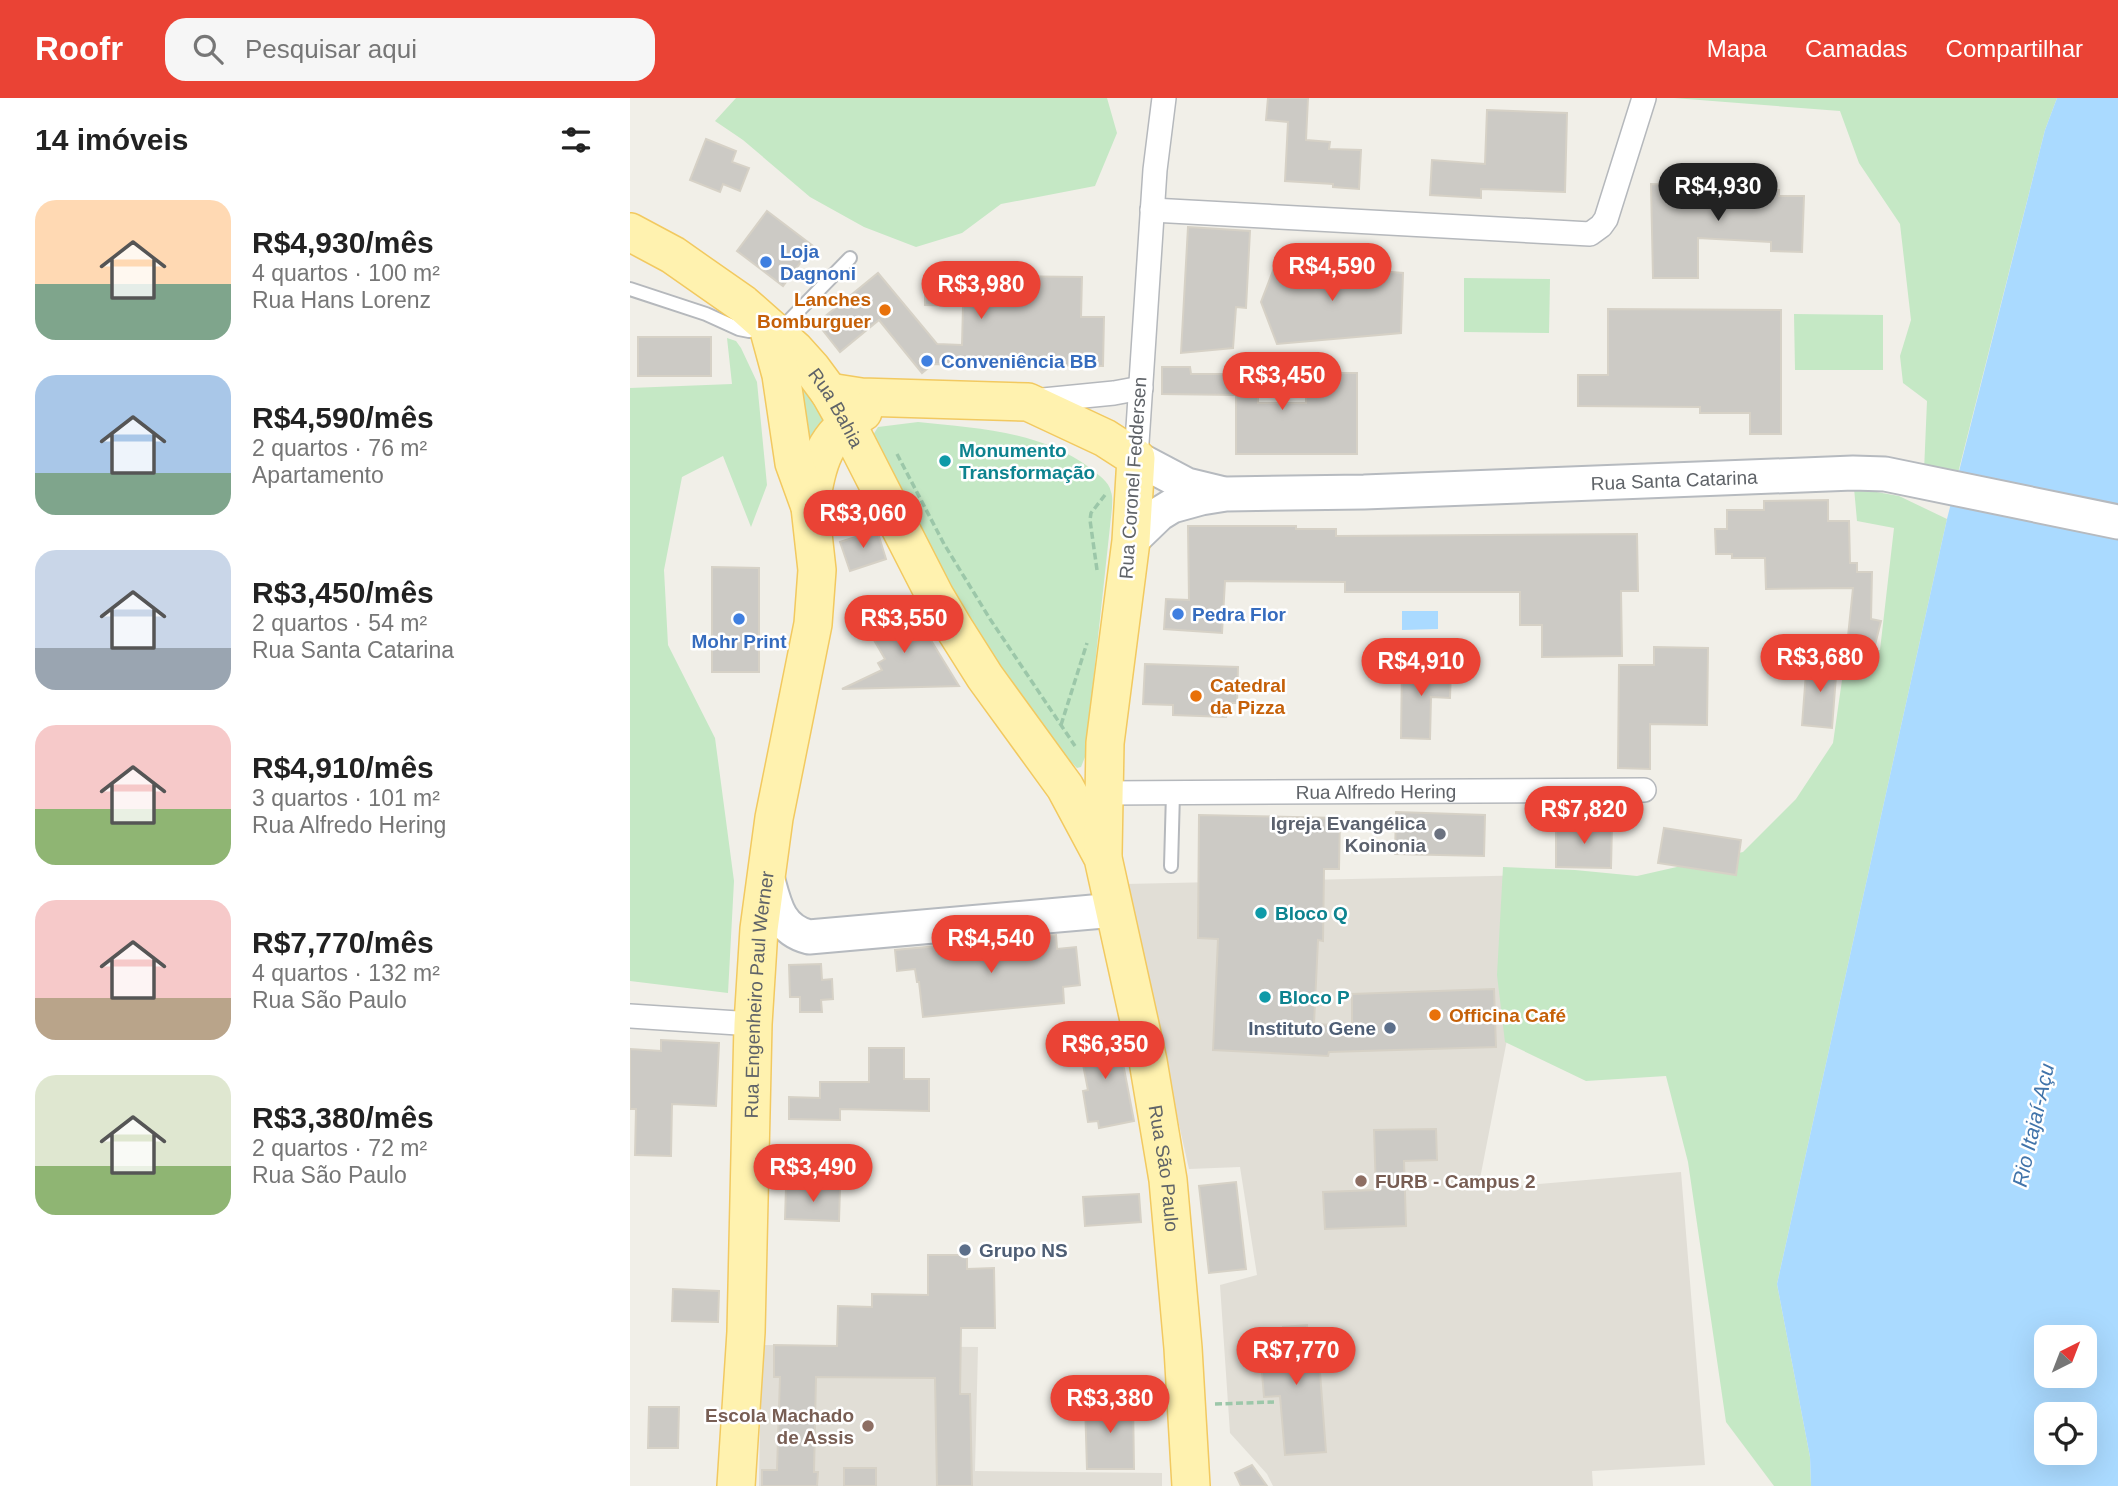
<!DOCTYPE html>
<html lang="pt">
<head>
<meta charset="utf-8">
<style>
	:root { --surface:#fff; --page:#f6f6f6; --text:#222; --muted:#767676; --accent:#ea4335 }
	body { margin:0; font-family:Arial,sans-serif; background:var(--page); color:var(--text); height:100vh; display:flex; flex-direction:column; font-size:26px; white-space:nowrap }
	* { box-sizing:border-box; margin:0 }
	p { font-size:23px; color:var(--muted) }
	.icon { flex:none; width:38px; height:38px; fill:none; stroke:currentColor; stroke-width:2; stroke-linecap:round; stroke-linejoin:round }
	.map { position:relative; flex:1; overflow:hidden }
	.drawer { display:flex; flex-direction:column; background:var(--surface); width:630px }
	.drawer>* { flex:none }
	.needle { width:46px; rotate:42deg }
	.fabs { position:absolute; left:1404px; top:1227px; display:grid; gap:14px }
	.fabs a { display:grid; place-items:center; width:63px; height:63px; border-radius:14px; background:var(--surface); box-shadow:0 7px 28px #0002; font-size:35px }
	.price { position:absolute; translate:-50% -60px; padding:0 16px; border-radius:24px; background:var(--accent); color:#fff; font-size:23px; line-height:46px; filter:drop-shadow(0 2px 4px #0008) }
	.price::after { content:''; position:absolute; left:50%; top:42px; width:21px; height:16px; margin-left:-10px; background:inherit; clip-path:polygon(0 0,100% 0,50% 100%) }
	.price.current { background:#222; color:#fff }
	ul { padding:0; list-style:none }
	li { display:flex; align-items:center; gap:21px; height:175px; padding:0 35px }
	li span { display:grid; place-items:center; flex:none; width:196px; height:140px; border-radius:21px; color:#555 }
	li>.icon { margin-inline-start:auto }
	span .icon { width:84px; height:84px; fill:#fffc; stroke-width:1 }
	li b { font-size:30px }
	h2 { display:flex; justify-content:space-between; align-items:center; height:84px; padding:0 35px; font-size:30px }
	header { display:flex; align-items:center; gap:42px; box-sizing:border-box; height:98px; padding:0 35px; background:var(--accent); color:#fff }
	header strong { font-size:33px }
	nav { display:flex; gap:38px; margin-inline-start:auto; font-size:24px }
	.search { width:490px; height:63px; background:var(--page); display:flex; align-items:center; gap:18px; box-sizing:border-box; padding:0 24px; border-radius:21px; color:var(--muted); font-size:26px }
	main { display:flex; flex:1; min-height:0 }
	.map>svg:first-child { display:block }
	.education { fill:#e1ded6 }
	.green { fill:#c5e8c5 }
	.water { fill:#aadaff; fill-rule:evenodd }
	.building { fill:#cccac5; stroke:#d6d1c6; stroke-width:2 }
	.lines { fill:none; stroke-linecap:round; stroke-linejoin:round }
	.lane-casing { stroke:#b5b8bc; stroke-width:16 }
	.street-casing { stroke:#b5b8bc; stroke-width:26 }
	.secondary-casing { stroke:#b6babf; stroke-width:37 }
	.primary-casing { stroke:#f2c960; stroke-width:40 }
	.path { stroke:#9cc7a9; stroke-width:3.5; stroke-dasharray:7 3.5; stroke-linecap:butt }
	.lane { stroke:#fff; stroke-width:12 }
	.street { stroke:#fff; stroke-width:23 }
	.secondary { stroke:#fff; stroke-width:33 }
	.primary { stroke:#fff2af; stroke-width:37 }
	.shop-dot { fill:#3f7fe0; stroke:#fff; stroke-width:2.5 }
	.food-dot { fill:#e8710a; stroke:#fff; stroke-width:2.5 }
	.culture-dot { fill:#0f9aa8; stroke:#fff; stroke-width:2.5 }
	.worship-dot { fill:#6b7280; stroke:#fff; stroke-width:2.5 }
	.service-dot { fill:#5c6f8a; stroke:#fff; stroke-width:2.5 }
	.education-dot { fill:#8d6e63; stroke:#fff; stroke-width:2.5 }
	.labels { text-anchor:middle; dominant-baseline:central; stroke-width:5; stroke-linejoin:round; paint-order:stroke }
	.shop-label { font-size:19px; font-weight:bold; fill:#366cbe; stroke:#fff; text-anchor:start }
	.food-label { font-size:19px; font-weight:bold; fill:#c56008; stroke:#fff; text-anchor:start }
	.street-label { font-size:19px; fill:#5f6368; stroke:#fff }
	.culture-label { font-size:19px; font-weight:bold; fill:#0d838f; stroke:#fff; text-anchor:start }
	.worship-label { font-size:19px; font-weight:bold; fill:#5b616d; stroke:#fff; text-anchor:end }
	.service-label { font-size:19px; font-weight:bold; fill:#4e5e75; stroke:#fff; text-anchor:end }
	.education-label { font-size:19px; font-weight:bold; fill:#785e54; stroke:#fff; text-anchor:start }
	.water-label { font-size:21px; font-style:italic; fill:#4174aa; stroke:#fff }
</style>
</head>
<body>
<header>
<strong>Roofr</strong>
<div class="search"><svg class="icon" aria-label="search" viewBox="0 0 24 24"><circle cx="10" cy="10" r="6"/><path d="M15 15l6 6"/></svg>Pesquisar aqui</div>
<nav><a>Mapa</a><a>Camadas</a><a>Compartilhar</a></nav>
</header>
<main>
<section class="drawer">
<h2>14 imóveis<svg class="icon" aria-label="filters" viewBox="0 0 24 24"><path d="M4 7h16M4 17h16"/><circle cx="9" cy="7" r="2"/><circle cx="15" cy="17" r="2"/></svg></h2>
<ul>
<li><span style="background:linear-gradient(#ffd9b3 60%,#7fa58c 0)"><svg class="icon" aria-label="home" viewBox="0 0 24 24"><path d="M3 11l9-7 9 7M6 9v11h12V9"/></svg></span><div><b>R$4,930/mês</b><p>4 quartos · 100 m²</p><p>Rua Hans Lorenz</p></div></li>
<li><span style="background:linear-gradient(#a9c7e8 70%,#7fa58c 0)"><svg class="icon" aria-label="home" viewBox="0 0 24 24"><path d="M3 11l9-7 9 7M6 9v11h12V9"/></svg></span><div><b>R$4,590/mês</b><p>2 quartos · 76 m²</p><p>Apartamento</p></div></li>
<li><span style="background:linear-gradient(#c9d6e8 70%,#9aa5b1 0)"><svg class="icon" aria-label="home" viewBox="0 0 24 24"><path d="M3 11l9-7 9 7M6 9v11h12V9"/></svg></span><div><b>R$3,450/mês</b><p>2 quartos · 54 m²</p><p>Rua Santa Catarina</p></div></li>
<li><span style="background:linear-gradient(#f6c9c9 60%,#8fb573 0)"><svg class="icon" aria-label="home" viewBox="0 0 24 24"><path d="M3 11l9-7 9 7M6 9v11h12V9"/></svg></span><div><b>R$4,910/mês</b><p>3 quartos · 101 m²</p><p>Rua Alfredo Hering</p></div></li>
<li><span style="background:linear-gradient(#f6c9c9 70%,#b9a48a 0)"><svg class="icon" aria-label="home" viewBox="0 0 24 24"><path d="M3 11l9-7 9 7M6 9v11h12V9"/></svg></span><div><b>R$7,770/mês</b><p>4 quartos · 132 m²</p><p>Rua São Paulo</p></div></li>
<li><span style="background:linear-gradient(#dfe7d0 65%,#8fb573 0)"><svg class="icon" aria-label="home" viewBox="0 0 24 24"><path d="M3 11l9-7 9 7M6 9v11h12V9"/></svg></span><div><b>R$3,380/mês</b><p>2 quartos · 72 m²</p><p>Rua São Paulo</p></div></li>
</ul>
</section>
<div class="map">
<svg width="1488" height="1388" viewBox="0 0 1488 1388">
	<rect width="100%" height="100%" fill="#f1efe8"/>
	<!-- education -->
	<g class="education">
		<polygon points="909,777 848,1091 1051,1074 1075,1367 962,1373 963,1388 643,1388 637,1376 600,1335 590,1187 627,1177 610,1069 559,1071 495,786"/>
		<polygon points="131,1247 348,1249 345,1373 532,1375 532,1388 129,1388"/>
	</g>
	<!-- green -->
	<g class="green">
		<polygon points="106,0 477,0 487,35 465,88 371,106 332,135 286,149 234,129 180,99 113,42 85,23"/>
		<polygon points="1044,0 1427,0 1415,32 1327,379 1294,373 1297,303 1273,285 1270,258 1281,222 1270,126 1229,65 1210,13"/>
		<polygon points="834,180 920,181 919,235 834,234"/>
		<polygon points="1164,216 1253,217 1253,272 1165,272"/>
		<polygon points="97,240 106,243 111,250 127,284 137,387 121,429 93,358 52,379 34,472 38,547 85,640 104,783 98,895 0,883 0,290 102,286"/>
		<polygon points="162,261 198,321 181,352 169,347"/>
		<path d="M288 324C346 330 411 333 460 370 468 377 479 383 481 394 483 399 482 405 482 410L455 659 451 669 447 670 436 659 341 530 243 337 248 329Z"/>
		<polygon points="1224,390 1269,398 1317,421 1147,1186 1180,1359 1181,1388 1144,1388 1096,1324 1058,1064 1036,978 956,983 875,944 867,877 873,769 945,772 1007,778 1113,754 1166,701 1203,645 1216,554 1250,552 1264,430 1227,423"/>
	</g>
	<!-- water -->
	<g class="water">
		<path d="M1427 0H1488V1388H1181L1180 1359 1147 1186 1317 421 1415 32ZM1416 1239H1454V1278H1416ZM1416 1316H1454V1354H1416Z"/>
		<polygon points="772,513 808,513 808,531 772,532"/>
	</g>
	<!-- building -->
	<g class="building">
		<polygon points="638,0 678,0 676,42 700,44 699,51 731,52 729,91 703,89 703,86 655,83 658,24 636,22"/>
		<polygon points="857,12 937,15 935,94 851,91 851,100 800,97 802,62 855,66"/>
		<polygon points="76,41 106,53 102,64 119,70 110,93 93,86 90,94 60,82"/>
		<polygon points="1021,86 1149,92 1149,98 1174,98 1172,154 1141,153 1141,144 1068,140 1068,180 1023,180"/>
		<polygon points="137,113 183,148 153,188 107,153"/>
		<polygon points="558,129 620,133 616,210 606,209 603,250 551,255"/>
		<polygon points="646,165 773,175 771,235 647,246 631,204"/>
		<polygon points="248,175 307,246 332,247 333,208 295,207 295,177 452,179 451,219 474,219 473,268 303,266 292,275 249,222 210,254 187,225"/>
		<polygon points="978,211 1151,212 1151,336 1120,336 1120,315 1070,315 1070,309 948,308 948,277 978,277"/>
		<rect x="8" y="239" width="73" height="39"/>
		<polygon points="532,269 560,269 561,276 628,276 628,305 676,305 676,275 727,275 727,356 606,356 606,297 532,296"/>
		<polygon points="1198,402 1198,423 1219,423 1220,465 1227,465 1227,474 1242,474 1241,521 1251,523 1244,551 1217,548 1223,490 1136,491 1135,460 1102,460 1102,456 1086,456 1085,431 1097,431 1097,412 1134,412 1134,403"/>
		<polygon points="558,428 666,428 666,431 706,431 706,438 1007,436 1008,493 991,493 992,558 912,559 912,527 890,527 890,494 715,494 715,484 595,483 592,535 534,531 536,501 559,502"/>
		<polygon points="247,432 256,461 220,473 210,444"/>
		<polygon points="82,469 129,470 129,574 82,574"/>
		<polygon points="268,503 290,541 297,536 329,588 212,591 252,572 248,565 255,561 233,523"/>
		<polygon points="1024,549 1078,550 1077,627 1020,626 1020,671 988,670 989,567 1024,567"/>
		<polygon points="1177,562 1207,565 1202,630 1172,627"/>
		<polygon points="515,566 608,569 607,605 597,605 596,619 543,617 543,607 513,606"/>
		<polygon points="772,568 821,570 820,600 801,599 800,641 771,640"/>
		<polygon points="766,714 855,717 854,758 765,756"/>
		<polygon points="569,717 710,720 709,771 694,771 693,843 688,842 684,926 722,928 722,896 864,891 866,949 699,954 698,958 583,952 588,841 568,840"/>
		<polygon points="926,726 982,727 981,770 926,769"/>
		<polygon points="1034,730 1111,742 1106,777 1028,765"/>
		<polygon points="426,837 427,851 446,849 450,887 433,889 434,905 293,919 289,884 287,884 285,871 267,873 265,852"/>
		<polygon points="191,866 192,882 202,881 203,901 191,902 192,914 170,914 170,899 160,899 159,867"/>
		<polygon points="487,934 504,1023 469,1030 468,1023 458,1024 453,993 458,992 448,941"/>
		<polygon points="31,942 89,945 86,1008 42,1006 41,1058 5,1057 6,1011 0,1011 0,951 31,953"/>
		<polygon points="239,950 274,950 274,981 299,981 299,1013 210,1011 210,1022 159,1021 159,999 190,1000 190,984 239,984"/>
		<polygon points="806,1031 807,1062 774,1063 776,1128 695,1131 693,1094 746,1092 744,1032"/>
		<polygon points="606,1084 616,1171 579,1175 569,1088"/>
		<polygon points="156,1089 210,1090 209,1123 155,1121"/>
		<polygon points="509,1096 511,1124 455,1128 453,1099"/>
		<polygon points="298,1157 337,1157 337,1171 364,1170 365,1230 331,1230 330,1296 340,1296 342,1388 307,1388 305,1280 186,1279 184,1374 188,1374 187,1388 132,1388 132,1372 147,1372 150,1279 144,1279 144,1247 207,1248 208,1208 242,1209 242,1196 298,1197"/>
		<polygon points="43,1191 89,1193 88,1224 42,1223"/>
		<polygon points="677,1227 677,1235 687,1235 696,1354 655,1357 650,1298 634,1299 629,1239 653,1237 653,1229"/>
		<polygon points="503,1303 504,1371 457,1371 455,1304"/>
		<polygon points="19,1309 49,1309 48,1350 18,1350"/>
		<polygon points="622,1367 637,1388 611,1388 605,1375"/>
		<rect x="214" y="1370" width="32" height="18"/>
	</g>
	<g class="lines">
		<!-- lane casing -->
		<g class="lane-casing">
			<g id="lane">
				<polyline points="0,191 76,216 109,231 119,233 132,231"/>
				<polyline points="149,233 220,160"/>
				<polyline points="541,768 543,695"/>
			</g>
		</g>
		<!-- street casing -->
		<g class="street-casing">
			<g id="street">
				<polyline points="522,112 960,136 971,128 976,121 1014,0"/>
				<polyline points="403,303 484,295 511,290"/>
				<polyline points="506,360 525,72 534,0"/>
				<path id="s1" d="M476 695 1014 692"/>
				<polyline points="0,918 123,926"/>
			</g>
		</g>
		<!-- secondary casing -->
		<g class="secondary-casing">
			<g id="secondary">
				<polyline points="506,360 557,387 590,395"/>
				<path id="s2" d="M501 443 529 416 542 408 571 400 596 396 734 394 1223 375 1255 376 1488 424"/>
				<path d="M136 775C144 803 147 831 179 839L485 812"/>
			</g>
		</g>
		<!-- primary casing -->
		<g class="primary-casing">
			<g id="primary">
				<path id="s3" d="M0 134 43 157 113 206 164 251 182 271 199 294 216 324 305 498 324 530 355 579 435 689 473 760 518 963 538 1082 553 1250 561 1388"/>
				<polyline points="199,294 231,299 398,304 475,340 506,360 501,443 475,645 473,756"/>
				<path d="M180 409C188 365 192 339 233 314"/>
				<path id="s4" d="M106 1388 116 1234 123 926 129 831 144 720 183 526 187 472 180 409 164 365 151 277 138 229"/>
			</g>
		</g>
		<!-- path -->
		<g class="path">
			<polyline points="267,356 314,446 360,521 445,648"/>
			<polyline points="213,396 219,411"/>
			<polyline points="210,416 228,407"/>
			<polyline points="467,472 460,422 461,415 475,397"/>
			<polyline points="431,627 457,545"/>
			<polyline points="585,1306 644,1304"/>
		</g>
		<!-- lane -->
		<use href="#lane" class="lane"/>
		<!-- street -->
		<use href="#street" class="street"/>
		<!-- secondary -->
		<use href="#secondary" class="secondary"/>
		<!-- primary -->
		<use href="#primary" class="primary"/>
	</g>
	<!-- markers -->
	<g class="shop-dot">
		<circle cx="136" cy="164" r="7"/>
		<circle cx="297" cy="263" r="7"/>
		<circle cx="548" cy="516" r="7"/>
		<circle cx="109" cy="521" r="7"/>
	</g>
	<g class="food-dot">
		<circle cx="255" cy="212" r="7"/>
		<circle cx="566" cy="598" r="7"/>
		<circle cx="805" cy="917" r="7"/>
	</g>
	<g class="culture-dot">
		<circle cx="315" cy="363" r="7"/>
		<circle cx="631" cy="815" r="7"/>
		<circle cx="635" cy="899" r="7"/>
	</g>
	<circle class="worship-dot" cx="810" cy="736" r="7"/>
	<g class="service-dot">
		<circle cx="760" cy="930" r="7"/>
		<circle cx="335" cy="1152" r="7"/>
	</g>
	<g class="education-dot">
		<circle cx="731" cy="1083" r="7"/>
		<circle cx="238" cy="1328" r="7"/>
	</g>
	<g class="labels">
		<!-- shop labels -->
		<g class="shop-label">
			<text x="150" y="153">Loja<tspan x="150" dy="22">Dagnoni</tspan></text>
			<text x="311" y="263">Conveniência BB</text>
			<text x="562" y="516">Pedra Flor</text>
			<text x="109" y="543" text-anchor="middle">Mohr Print</text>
		</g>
		<!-- food labels -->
		<g class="food-label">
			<text x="241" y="201" text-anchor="end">Lanches<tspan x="241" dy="22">Bomburguer</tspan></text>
			<text x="580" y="587">Catedral<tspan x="580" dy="22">da Pizza</tspan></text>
			<text x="819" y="917">Officina Café</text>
		</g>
		<!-- street labels -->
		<g class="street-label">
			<text stroke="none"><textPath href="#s3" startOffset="275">Rua Bahia</textPath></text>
			<text transform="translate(503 380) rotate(-86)">Rua Coronel Feddersen</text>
			<text stroke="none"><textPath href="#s2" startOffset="558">Rua Santa Catarina</textPath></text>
			<text stroke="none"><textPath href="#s1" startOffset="270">Rua Alfredo Hering</textPath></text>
			<text stroke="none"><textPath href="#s4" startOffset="492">Rua Engenheiro Paul Werner</textPath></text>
			<text stroke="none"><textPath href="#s3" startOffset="1116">Rua São Paulo</textPath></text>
		</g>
		<!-- culture labels -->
		<g class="culture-label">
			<text x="329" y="352">Monumento<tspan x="329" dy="22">Transformação</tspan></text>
			<text x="645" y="815">Bloco Q</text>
			<text x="649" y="899">Bloco P</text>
		</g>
		<!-- worship labels -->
		<g class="worship-label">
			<text x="796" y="725">Igreja Evangélica<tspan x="796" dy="22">Koinonia</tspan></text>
		</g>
		<!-- service labels -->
		<g class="service-label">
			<text x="746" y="930">Instituto Gene</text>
			<text x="349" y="1152" text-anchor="start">Grupo NS</text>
		</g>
		<!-- education labels -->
		<g class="education-label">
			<text x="745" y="1083">FURB - Campus 2</text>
			<text x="224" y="1317" text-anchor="end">Escola Machado<tspan x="224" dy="22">de Assis</tspan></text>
		</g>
		<!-- water labels -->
		<g class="water-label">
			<text transform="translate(1403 1027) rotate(-77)">Rio Itajaí-Açu</text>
		</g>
	</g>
</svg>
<div class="fabs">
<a><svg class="needle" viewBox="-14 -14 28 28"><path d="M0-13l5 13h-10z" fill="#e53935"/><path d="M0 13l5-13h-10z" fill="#767676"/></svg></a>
<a><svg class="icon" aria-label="locate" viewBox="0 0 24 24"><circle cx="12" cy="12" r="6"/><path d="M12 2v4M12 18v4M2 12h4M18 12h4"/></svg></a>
</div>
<b class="price current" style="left:1088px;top:125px">R$4,930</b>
<b class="price" style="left:702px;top:205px">R$4,590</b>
<b class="price" style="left:351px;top:223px">R$3,980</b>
<b class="price" style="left:652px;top:314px">R$3,450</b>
<b class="price" style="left:233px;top:452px">R$3,060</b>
<b class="price" style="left:274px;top:557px">R$3,550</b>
<b class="price" style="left:1190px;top:596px">R$3,680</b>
<b class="price" style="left:791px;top:600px">R$4,910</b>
<b class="price" style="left:954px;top:748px">R$7,820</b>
<b class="price" style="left:361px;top:877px">R$4,540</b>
<b class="price" style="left:475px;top:983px">R$6,350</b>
<b class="price" style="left:183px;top:1106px">R$3,490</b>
<b class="price" style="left:666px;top:1289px">R$7,770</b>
<b class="price" style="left:480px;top:1337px">R$3,380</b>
</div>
</main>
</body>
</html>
